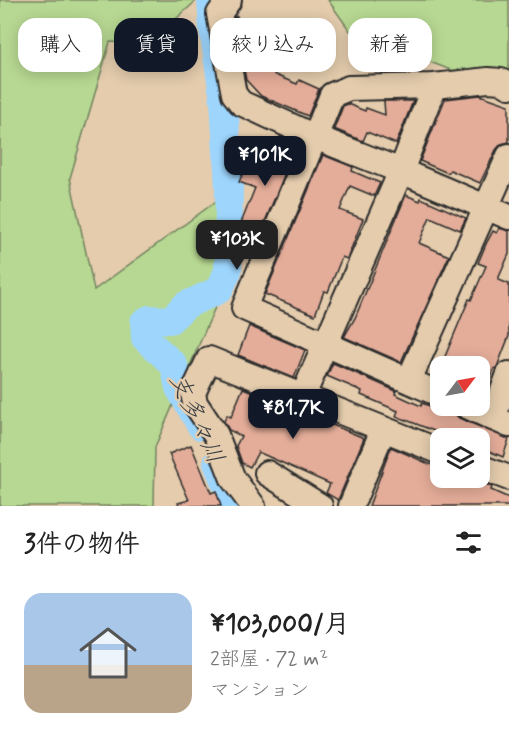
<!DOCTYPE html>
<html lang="ja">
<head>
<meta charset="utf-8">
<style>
	:root { --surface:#fff; --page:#f6f6f6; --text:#222; --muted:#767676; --accent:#111827 }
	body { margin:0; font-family:Mynerve,"Klee One",sans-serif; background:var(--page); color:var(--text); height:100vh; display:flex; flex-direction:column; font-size:22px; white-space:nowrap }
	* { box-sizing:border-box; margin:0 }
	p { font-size:20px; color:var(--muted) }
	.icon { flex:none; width:33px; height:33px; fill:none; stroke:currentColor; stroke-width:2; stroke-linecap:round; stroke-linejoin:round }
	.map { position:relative; height:506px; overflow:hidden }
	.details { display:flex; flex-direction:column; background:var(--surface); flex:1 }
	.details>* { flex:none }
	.hud { position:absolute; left:18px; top:18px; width:474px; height:54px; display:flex; gap:12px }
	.needle { width:39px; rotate:58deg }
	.buttons { position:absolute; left:430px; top:356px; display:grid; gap:12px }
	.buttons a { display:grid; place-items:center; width:60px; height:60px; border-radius:12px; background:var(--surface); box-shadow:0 3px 15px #0003; font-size:30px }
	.price { position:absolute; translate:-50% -51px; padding:0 14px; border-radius:12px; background:var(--accent); color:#fff; font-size:20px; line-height:39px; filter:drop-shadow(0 2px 3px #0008) }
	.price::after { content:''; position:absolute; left:50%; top:36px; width:18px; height:14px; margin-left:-9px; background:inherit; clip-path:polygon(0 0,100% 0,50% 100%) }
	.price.on { background:#222; color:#fff }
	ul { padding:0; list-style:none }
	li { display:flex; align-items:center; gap:18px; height:150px; padding:0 24px }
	li span { display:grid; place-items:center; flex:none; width:168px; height:120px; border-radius:18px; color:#555 }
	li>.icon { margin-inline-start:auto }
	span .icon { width:72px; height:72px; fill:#fffc; stroke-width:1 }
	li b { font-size:26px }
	h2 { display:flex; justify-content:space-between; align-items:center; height:72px; padding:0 24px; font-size:26px }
	.chip { padding:0 21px; border-radius:18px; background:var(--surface); box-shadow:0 3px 15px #0003; font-size:21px; line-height:54px }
	.chip.on { background:var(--accent); color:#fff }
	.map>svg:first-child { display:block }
	.green { fill:#b7d892; stroke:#71825e; stroke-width:1.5 }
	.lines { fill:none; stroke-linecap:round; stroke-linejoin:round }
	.river { stroke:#9dd5fd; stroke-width:28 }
	.building { fill:#e4ad99; stroke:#2b2b2b; stroke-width:1.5 }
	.minor-casing { stroke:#2b2b2b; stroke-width:28 }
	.minor { stroke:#e4ccad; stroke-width:24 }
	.labels { text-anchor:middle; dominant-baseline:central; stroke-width:4.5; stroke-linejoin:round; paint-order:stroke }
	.water-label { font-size:24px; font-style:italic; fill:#363c40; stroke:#e4ccad }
</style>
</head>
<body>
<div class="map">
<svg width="509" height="506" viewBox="0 0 509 506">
	<rect width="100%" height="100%" fill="#e4ccad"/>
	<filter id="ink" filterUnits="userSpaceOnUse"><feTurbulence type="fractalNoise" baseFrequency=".0167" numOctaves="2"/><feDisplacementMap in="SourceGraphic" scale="12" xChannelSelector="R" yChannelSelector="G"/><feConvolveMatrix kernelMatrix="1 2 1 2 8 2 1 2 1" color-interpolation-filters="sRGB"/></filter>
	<g filter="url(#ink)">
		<!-- green -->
		<g class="green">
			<polygon points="0,0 197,0 148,44 110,42 70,178 94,290 225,195 216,305 155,447 154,506 0,506"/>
			<polygon points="328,0 509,0 509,76 461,74 350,31"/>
		</g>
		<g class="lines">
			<!-- river -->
			<g class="river">
				<polyline points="201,426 179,388 174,365 145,338 144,322 149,319 170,320 186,305 219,290 228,271 229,187 224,100 213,29 211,0"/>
				<polyline points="217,463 235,506"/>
			</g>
		</g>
		<!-- building -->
		<g class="building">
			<polygon points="237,16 256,71 264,63 275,75 297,84 299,80 319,89 308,116 261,96 246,80 234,17"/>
			<polygon points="480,95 509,105 509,142 501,144 496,150 480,183 450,170 448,173 420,161 445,99"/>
			<polygon points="384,101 413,101 396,144 367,132 363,141 334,129 343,106 348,104 365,111 366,108 385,115"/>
			<polygon points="280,137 297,144 259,236 239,228 255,188 239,182 246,166 266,174"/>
			<polygon points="323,155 353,167 352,171 380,183 374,196 350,186 340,210 363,219 347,259 342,257 328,292 324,291 315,315 265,294"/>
			<polygon points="406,195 420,201 421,198 466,218 460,230 430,217 419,243 449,256 401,362 344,337 355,318"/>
			<polygon points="499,228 509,231 509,254 499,277 499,280 509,284 509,336 497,367 494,369 484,398 480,396 480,366 441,366 469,299 471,300 486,266 478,263 486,244 493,231 497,233"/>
			<polygon points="249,326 305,350 294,378 238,355"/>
			<polygon points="333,363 396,391 395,394 421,406 422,403 443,411 445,408 453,412 459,418 509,439 503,457 482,448 486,438 452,438 396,416 398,411 361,395 362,391 327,376"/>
			<polygon points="243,388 364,438 338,500 326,493 330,484 258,452 250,467 242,463 236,446 241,436 229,430 224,421 227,415 231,417"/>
			<polygon points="191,445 211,493 216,491 221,506 179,506 178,503 189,500 169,454"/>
			<polygon points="391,447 429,464 441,466 441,477 470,477 492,487 491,490 509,498 509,506 369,506"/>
		</g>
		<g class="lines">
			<!-- minor casing -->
			<g class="minor-casing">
				<g id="minor">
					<polyline points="229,0 219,14 234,94 241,103 315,137 244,308 441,395"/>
					<polyline points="509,86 501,81 488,80 434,86 349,88 332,95 315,137 401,171 509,217"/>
					<polyline points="509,374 493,418 509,425"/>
					<polyline points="409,380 509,156"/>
					<polyline points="302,398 401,171 434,86"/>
					<polyline points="465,405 493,418"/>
					<polyline points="480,467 509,478"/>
					<polyline points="267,473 320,506"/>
					<polyline points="253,506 233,479 216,435 195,403 193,393 209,359 441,452"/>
					<polyline points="351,506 383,430"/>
				</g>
			</g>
			<!-- minor -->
			<use href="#minor" class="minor"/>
		</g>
	</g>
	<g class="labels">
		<!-- water labels -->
		<g class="water-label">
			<text transform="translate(196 419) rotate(65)">支多々川</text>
		</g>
	</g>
</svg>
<div class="buttons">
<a><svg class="needle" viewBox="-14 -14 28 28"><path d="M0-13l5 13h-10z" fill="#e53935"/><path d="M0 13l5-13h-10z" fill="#767676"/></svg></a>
<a><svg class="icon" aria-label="layers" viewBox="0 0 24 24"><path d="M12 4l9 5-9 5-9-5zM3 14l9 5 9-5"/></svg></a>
</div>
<b class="price" style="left:265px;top:187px">¥101K</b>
<b class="price on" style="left:237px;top:271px">¥103K</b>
<b class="price" style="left:293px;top:440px">¥81.7K</b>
<div class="hud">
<a class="chip">購入</a>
<a class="chip on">賃貸</a>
<a class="chip">絞り込み</a>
<a class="chip">新着</a>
</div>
</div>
<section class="details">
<h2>3件の物件<svg class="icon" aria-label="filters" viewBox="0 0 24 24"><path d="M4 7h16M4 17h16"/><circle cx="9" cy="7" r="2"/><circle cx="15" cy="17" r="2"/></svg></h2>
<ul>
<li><span style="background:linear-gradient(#a9c7e8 60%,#b9a48a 0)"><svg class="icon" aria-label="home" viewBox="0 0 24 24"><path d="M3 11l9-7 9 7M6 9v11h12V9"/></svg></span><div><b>¥103,000/月</b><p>2部屋 · 72 m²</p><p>マンション</p></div></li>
</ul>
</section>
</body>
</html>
